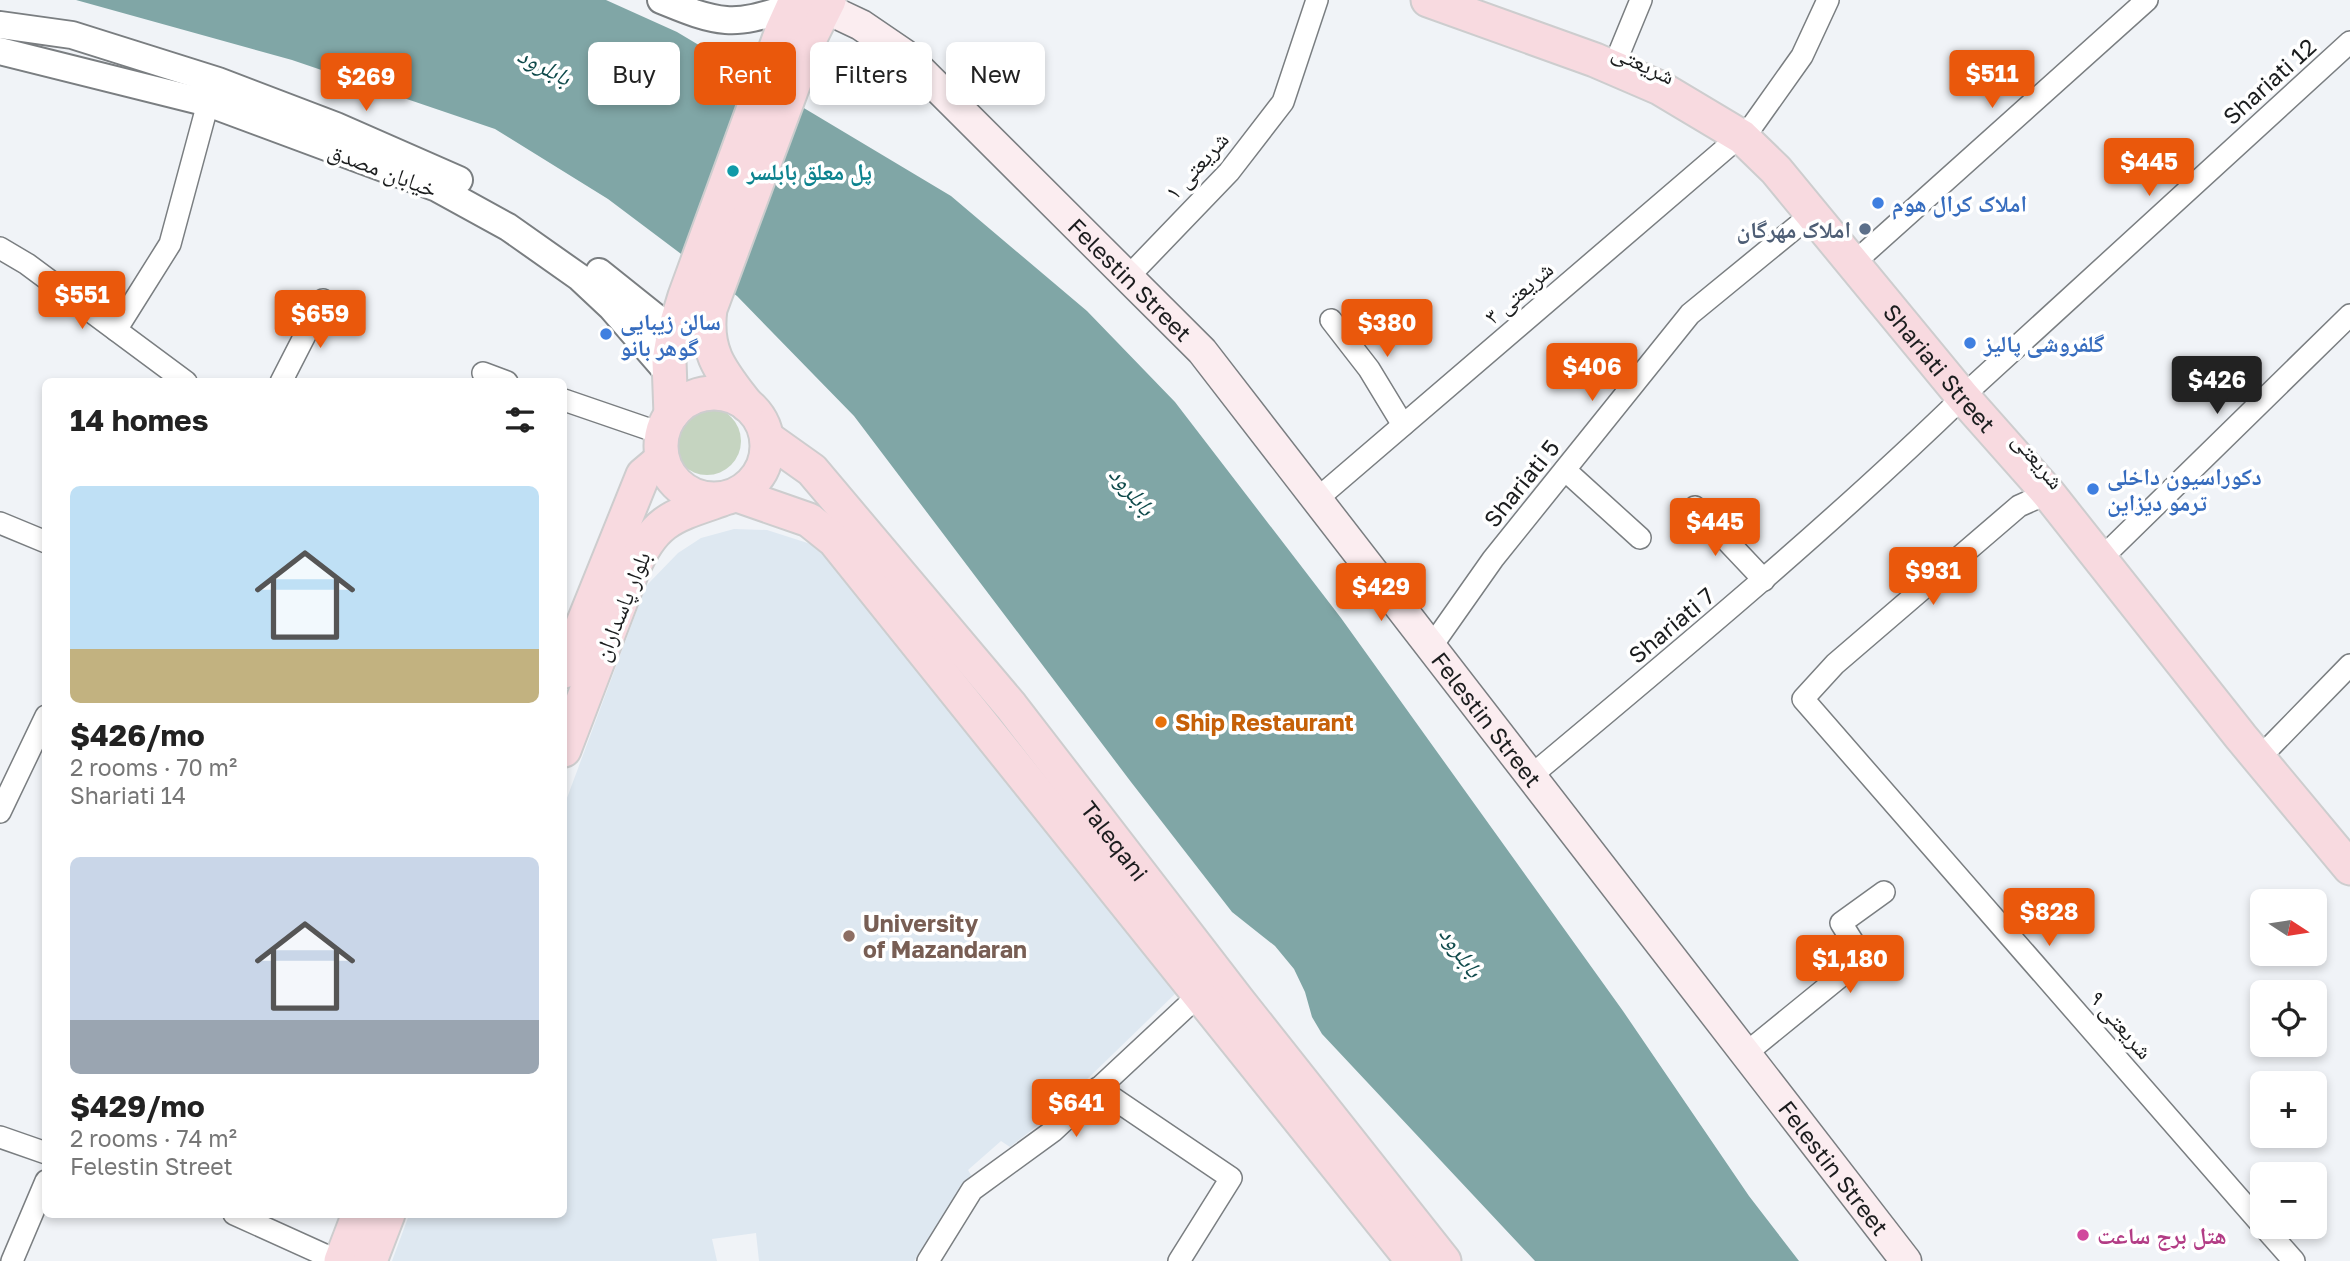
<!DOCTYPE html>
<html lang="en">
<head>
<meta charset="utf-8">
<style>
	:root { --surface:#fff; --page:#f2f2f2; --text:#222; --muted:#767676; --accent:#ea580c }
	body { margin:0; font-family:"Golos Text","Noto Naskh Arabic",sans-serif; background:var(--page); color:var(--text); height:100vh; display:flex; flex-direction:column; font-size:26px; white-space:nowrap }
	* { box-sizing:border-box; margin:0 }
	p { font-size:23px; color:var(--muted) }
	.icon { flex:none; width:38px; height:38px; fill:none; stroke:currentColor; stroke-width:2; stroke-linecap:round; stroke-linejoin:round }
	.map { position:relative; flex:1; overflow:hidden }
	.sheet { position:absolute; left:42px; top:378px; width:525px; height:840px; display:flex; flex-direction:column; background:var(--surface); border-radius:10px; box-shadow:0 4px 10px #0003 }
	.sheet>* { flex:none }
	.banner { position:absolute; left:588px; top:42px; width:665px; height:63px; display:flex; gap:14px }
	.needle { width:46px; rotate:102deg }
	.controls { position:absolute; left:2250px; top:889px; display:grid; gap:14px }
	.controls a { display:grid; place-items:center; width:77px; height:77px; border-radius:10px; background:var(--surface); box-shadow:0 4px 10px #0003; font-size:35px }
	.price { position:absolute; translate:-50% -60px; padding:0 16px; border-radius:7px; background:var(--accent); color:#fff; font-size:23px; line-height:46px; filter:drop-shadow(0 2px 4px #0008) }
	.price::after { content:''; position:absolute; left:50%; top:42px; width:21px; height:16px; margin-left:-10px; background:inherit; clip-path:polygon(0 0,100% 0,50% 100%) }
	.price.current { background:#222; color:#fff }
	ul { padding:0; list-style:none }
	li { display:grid; align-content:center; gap:14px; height:371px; padding:0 28px }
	li span { display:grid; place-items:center; height:217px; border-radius:10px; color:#555 }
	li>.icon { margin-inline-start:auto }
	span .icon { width:126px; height:126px; fill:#fffc; stroke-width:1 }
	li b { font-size:30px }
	h2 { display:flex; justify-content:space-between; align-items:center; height:84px; padding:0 28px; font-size:30px }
	.tag { padding:0 24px; border-radius:10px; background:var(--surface); box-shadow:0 4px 10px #0003; font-size:24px; line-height:63px }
	.tag.current { background:var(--accent); color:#fff }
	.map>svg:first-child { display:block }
	.built { fill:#dee8f1 }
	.green { fill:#c5d4c0 }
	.water { fill:#80a6a6 }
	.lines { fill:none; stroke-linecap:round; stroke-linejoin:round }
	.minor-casing { stroke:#7a7e81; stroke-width:24 }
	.tertiary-casing { stroke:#7a7e81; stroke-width:30 }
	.secondary-casing { stroke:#7a7e81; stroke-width:33 }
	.primary-casing { stroke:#cdcdce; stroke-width:37 }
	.minor { stroke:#fff; stroke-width:21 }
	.tertiary { stroke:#fff; stroke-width:26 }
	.secondary { stroke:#fbedf0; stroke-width:30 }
	.primary { stroke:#f8dae0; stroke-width:33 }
	.culture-dot { fill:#0f9aa8; stroke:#fff; stroke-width:2.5 }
	.shop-dot { fill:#3f7fe0; stroke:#fff; stroke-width:2.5 }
	.service-dot { fill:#5c6f8a; stroke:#fff; stroke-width:2.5 }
	.food-dot { fill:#e8710a; stroke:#fff; stroke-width:2.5 }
	.education-dot { fill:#8d6e63; stroke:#fff; stroke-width:2.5 }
	.hotel-dot { fill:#d1479c; stroke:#fff; stroke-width:2.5 }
	.labels { text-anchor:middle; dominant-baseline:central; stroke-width:7; stroke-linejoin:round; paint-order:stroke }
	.street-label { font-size:23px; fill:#1b1d1e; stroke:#fff }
	.culture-label { font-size:23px; font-weight:bold; fill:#0d838f; stroke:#fff; text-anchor:start }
	.shop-label { font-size:23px; font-weight:bold; fill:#366cbe; stroke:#fff; text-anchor:start }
	.service-label { font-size:23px; font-weight:bold; fill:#4e5e75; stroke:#fff; text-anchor:end }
	.food-label { font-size:23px; font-weight:bold; fill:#c56008; stroke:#fff; text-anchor:start }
	.education-label { font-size:23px; font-weight:bold; fill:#785e54; stroke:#fff; text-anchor:start }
	.hotel-label { font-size:23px; font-weight:bold; fill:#b23c85; stroke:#fff; text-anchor:start }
	.water-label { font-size:24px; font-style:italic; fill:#0f4a4b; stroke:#fff }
</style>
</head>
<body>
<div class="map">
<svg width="2350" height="1261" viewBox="0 0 2350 1261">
	<rect width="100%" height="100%" fill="#f0f3f7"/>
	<!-- built -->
	<polygon class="built" points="734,529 767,530 820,547 1178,991 1046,1119 1010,1147 1001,1141 968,1170 971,1175 914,1261 759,1261 756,1233 712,1239 717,1261 392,1261 409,1215 564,1214 564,806 646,586 678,553 701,538"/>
	<!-- green -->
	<circle class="green" cx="707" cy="441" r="34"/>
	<!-- water -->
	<polygon class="water" points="76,0 606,0 677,32 951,196 1087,311 1175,402 1341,618 1623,1011 1749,1196 1799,1261 1535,1261 1322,1034 1312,1017 1305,992 1294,969 1275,946 1232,912 1131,782 854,416 737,296 608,199 495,129 292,60"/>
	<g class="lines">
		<!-- minor casing -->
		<g class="minor-casing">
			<g id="minor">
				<polyline points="1620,51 1641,0"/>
				<polyline points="0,248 27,264 186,382"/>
				<polyline points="1866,252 2147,0"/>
				<polyline points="1128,277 1229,172 1283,102 1317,0"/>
				<polyline points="1331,320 1369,369 1403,425"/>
				<polyline points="116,330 170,244 208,103 213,91"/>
				<polyline points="483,373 507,382"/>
				<polyline points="281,382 323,300"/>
				<polyline points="1975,385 2350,42"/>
				<polyline points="564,400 663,434"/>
				<polyline points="1565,470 1640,538"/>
				<polyline points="2048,493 2019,506 1835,664 1803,699 2263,1226"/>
				<polyline points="1317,499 1753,125 1802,56 1828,0"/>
				<polyline points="1695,507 1764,580"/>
				<polyline points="0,523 46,542"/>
				<polyline points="2113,547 2350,315"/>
				<polyline points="1431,647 1493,559 1690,314 1811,215"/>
				<polyline points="2271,746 2350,665"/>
				<path d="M1532 775C1679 652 1826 530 1963 397"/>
				<polyline points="0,812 46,716"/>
				<polyline points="1745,1054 1863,958 1841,923 1884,892"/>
				<polyline points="1098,1088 1231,1178 1179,1261"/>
				<polyline points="0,1137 46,1153"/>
				<polyline points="234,1214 338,1261"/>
				<polyline points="2264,1227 2294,1261"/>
				<polyline points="12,1261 46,1181"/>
				<polyline points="928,1261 972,1190 1053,1131 1200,994"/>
			</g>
		</g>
		<!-- tertiary casing -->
		<g class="tertiary-casing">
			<g id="tertiary">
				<path d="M661 0C681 8 703 18 726 20 747 22 771 13 792 7"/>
				<polyline points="0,25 72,35 218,81 336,126 459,180"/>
				<polyline points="0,51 208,103 437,188 508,227 579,277 611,307 670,375"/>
				<polyline points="599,272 674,332"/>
			</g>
		</g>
		<!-- secondary casing -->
		<g class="secondary-casing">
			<g id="secondary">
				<path id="s1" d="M825 8 861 25 905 55 1202 351 1906 1261"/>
			</g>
		</g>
		<!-- primary casing -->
		<g class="primary-casing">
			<g id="primary">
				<path id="s2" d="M1428 0 1595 60 1660 88 1742 137 1776 170 1963 397 2048 493 2241 737 2350 868"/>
				<circle cx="714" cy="446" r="53"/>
				<path d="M747 405C722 372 704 353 710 309L812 34 829 0"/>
				<polyline points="671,415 669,361 674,332 685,296 782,31 796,0"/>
				<path id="s3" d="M767 438 812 470 1011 706 1239 1002 1444 1261"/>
				<polyline points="737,495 809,520 834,540 1413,1261"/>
				<polyline points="564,671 643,475 662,459"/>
				<path d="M564 750 633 569C654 520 673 516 720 500"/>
				<polyline points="341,1261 359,1214"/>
				<polyline points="370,1261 388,1214"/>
			</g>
		</g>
		<!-- minor -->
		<use href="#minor" class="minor"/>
		<!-- tertiary -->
		<use href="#tertiary" class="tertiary"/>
		<!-- secondary -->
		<use href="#secondary" class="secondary"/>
		<!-- primary -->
		<use href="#primary" class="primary"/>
	</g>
	<!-- markers -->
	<circle class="culture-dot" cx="733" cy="171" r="7"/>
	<g class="shop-dot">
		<circle cx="1878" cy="203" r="7"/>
		<circle cx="606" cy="334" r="7"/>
		<circle cx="1970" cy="343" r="7"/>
		<circle cx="2093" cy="489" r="7"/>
	</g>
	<circle class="service-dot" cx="1865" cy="229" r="7"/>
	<circle class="food-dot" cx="1161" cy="722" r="7"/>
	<circle class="education-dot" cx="849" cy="936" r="7"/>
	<circle class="hotel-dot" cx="2083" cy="1235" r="7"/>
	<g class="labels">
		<!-- street labels -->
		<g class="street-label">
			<text transform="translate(1644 63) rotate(25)">شریعتی</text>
			<text transform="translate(2269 81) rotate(-42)">Shariati 12</text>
			<text transform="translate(1196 165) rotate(-48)">شریعتی ۱</text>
			<text transform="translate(383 169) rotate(21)">خیابان مصدق</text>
			<text stroke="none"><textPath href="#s1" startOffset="411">Felestin Street</textPath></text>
			<text transform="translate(1518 292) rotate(-41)">شریعتی ۳</text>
			<text stroke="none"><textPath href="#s2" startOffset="648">Shariati Street</textPath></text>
			<text transform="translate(2039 460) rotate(50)">شریعتی</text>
			<text transform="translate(1521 483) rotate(-51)">Shariati 5</text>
			<text transform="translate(621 606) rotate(-68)">بلوار پاسداران</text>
			<text transform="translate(1671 625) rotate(-40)">Shariati 7</text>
			<text stroke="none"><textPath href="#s1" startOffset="978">Felestin Street</textPath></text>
			<text stroke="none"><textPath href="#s3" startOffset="534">Taleqani</textPath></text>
			<text transform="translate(2122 1024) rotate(49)">شریعتی ۹</text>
			<text stroke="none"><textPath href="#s1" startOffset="1545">Felestin Street</textPath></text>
		</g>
		<!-- culture labels -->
		<g class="culture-label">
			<text x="747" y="171">پل معلق بابلسر</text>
		</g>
		<!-- shop labels -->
		<g class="shop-label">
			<text x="1892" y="203">املاک کرال هوم</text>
			<text x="620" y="321">سالن زیبایی<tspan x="620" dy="26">گوهر بانو</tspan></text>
			<text x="1984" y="343">گلفروشی پالیز</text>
			<text x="2107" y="476">دکوراسیون داخلی<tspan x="2107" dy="26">ترمو دیزاین</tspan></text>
		</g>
		<!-- service labels -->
		<g class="service-label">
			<text x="1851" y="229">املاک مهرگان</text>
		</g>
		<!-- food labels -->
		<g class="food-label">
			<text x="1175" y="722">Ship Restaurant</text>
		</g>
		<!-- education labels -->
		<g class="education-label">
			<text x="863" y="923">University<tspan x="863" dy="26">of Mazandaran</tspan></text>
		</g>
		<!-- hotel labels -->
		<g class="hotel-label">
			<text x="2097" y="1235">هتل برج ساعت</text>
		</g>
		<!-- water labels -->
		<g class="water-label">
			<text transform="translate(545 65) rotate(28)">بابلرود</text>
			<text transform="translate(1133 490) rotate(50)">بابلرود</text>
			<text transform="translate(1462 951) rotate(55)">بابلرود</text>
		</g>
	</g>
</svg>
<div class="controls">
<a><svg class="needle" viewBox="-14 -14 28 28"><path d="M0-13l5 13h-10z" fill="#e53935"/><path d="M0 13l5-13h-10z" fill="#767676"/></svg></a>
<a><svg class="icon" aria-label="locate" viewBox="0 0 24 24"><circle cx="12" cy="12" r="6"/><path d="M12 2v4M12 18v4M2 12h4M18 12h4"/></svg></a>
<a>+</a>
<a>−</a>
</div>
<b class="price" style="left:1992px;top:110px">$511</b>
<b class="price" style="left:366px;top:113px">$269</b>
<b class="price" style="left:2149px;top:198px">$445</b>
<b class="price" style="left:82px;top:331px">$551</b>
<b class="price" style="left:320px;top:350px">$659</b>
<b class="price" style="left:1387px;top:359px">$380</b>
<b class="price" style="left:1592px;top:403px">$406</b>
<b class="price current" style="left:2217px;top:416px">$426</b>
<b class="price" style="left:1715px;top:558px">$445</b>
<b class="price" style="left:1933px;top:607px">$931</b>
<b class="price" style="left:1381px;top:623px">$429</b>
<b class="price" style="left:2049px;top:948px">$828</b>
<b class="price" style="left:1850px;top:995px">$1,180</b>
<b class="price" style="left:1076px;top:1139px">$641</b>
<div class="banner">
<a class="tag">Buy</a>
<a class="tag current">Rent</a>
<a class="tag">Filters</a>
<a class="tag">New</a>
</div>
<section class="sheet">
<h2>14 homes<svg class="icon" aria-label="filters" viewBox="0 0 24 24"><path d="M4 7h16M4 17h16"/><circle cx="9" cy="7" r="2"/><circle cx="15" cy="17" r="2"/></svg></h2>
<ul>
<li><span style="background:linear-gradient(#bfe0f5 75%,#c2b280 0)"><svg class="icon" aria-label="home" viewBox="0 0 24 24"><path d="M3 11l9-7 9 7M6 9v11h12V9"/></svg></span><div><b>$426/mo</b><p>2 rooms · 70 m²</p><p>Shariati 14</p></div></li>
<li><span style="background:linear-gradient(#c9d6e8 75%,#9aa5b1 0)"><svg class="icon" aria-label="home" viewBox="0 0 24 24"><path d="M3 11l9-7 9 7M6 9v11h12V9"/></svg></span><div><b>$429/mo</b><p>2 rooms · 74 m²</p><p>Felestin Street</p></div></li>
</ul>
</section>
</div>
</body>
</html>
